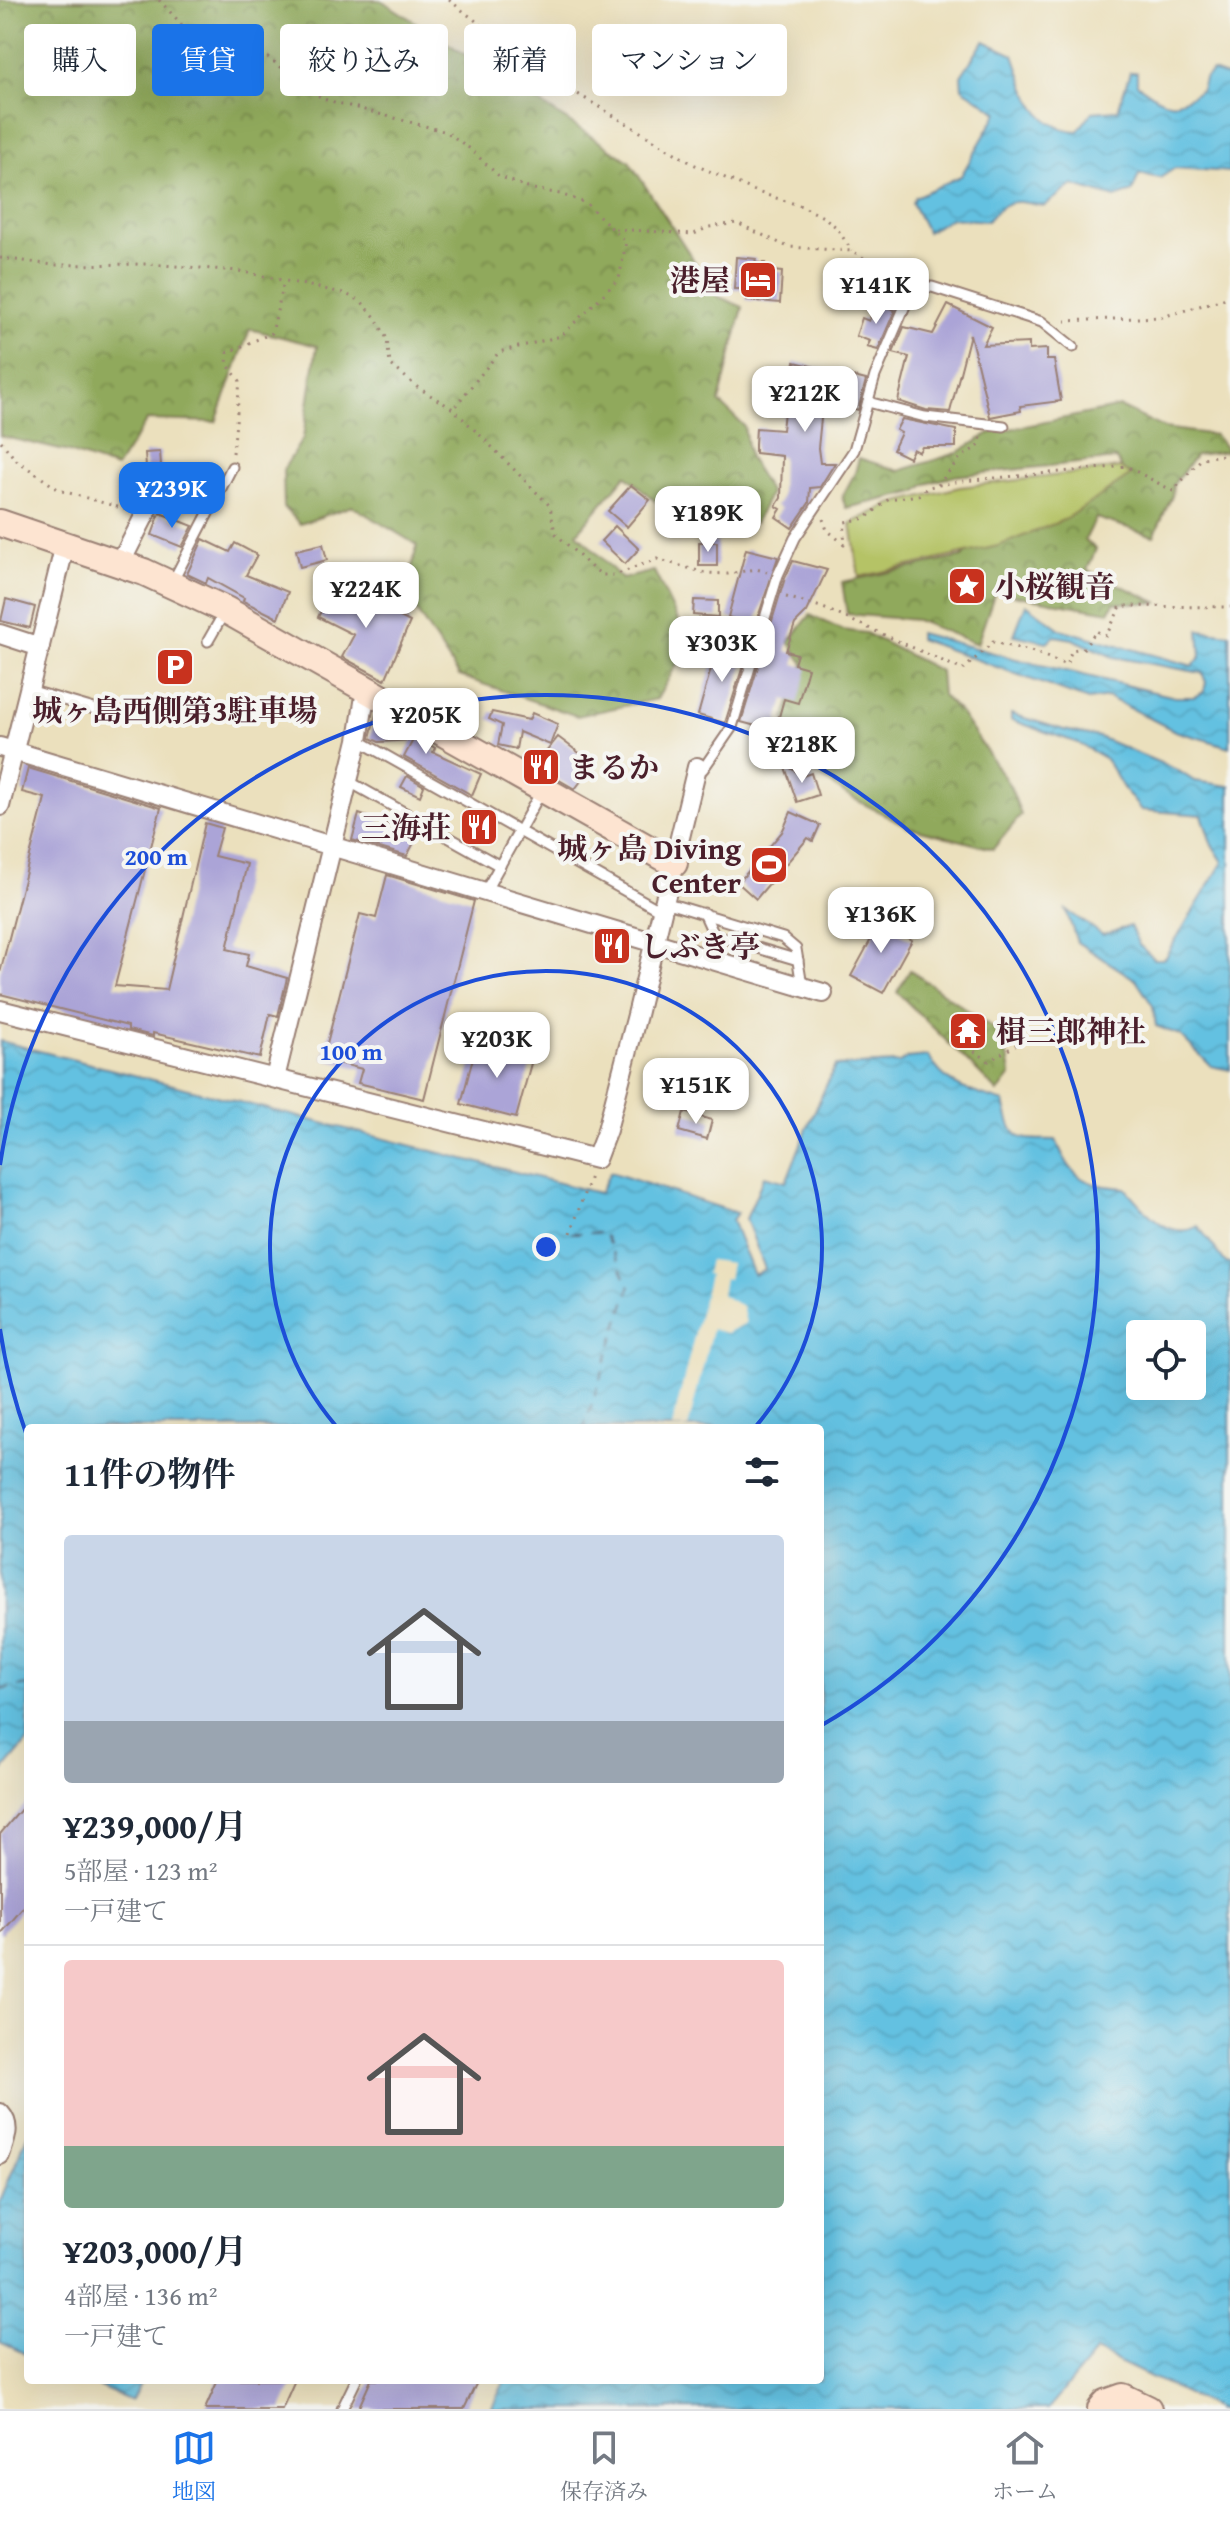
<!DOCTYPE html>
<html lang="ja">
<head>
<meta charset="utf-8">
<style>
	:root { --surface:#fff; --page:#f2f2f3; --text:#1f2937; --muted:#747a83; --line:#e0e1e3; --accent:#1a73e8 }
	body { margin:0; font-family:"Gentium Book Plus","Noto Serif JP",serif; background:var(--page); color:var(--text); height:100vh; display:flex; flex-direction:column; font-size:30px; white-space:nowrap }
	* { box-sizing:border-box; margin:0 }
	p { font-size:26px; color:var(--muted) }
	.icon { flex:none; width:44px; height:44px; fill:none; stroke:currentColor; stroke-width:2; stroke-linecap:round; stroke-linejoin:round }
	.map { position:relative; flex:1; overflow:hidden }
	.sheet { position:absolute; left:24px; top:1424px; width:800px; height:960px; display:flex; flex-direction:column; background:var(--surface); border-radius:8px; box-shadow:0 8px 32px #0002 }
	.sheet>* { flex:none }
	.guide { position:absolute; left:24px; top:24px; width:800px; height:72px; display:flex; gap:16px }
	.fabs { position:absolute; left:1126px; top:1320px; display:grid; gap:16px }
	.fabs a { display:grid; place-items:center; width:80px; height:80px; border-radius:8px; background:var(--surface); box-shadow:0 8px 32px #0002; font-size:40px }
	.price { position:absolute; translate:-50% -68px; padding:0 18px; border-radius:16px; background:#fff; color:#222; font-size:26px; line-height:52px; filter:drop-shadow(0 2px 4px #0008) }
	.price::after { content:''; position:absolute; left:50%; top:48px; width:24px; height:18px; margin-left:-12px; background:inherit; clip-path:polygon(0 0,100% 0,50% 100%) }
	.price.selected { background:var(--accent); color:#fff }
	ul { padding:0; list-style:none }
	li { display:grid; align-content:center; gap:16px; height:424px; padding:0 40px }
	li+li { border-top:2px solid var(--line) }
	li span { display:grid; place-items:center; height:248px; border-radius:8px; color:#555 }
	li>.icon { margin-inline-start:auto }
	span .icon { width:144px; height:144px; fill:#fffc; stroke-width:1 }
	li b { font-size:34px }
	h2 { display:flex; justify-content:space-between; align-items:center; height:96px; padding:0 40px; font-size:34px }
	.chip { padding:0 28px; border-radius:8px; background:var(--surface); box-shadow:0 8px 32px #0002; font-size:28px; line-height:72px }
	.chip.selected { background:var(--accent); color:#fff }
	.tabs { display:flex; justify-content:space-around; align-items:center; height:112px; border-top:2px solid var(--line); background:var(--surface); font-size:22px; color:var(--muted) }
	.tabs a { display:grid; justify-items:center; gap:4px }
	.tabs .selected { color:var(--accent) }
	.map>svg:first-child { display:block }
	.forest { fill:url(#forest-crowns); stroke:#6d6443; stroke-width:2 }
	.park { fill:#b5c366; stroke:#807148; stroke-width:2 }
	.water { fill:url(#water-waves); stroke:#567086; stroke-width:2; fill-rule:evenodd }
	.pier { fill:#ebe0bd }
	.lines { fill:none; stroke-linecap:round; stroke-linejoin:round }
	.ferry { stroke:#53586b; stroke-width:2; stroke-dasharray:10 8; stroke-linecap:butt }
	.building { fill:#aba4d7 }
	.lane-casing { stroke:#9a8074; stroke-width:13 }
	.street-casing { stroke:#9a8074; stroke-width:22 }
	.secondary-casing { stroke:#9a8074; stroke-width:30 }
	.path { stroke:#9a8074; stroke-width:3; stroke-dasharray:2 6; stroke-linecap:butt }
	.lane { stroke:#fff; stroke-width:9 }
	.street { stroke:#fff; stroke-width:18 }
	.secondary { stroke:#fde4d1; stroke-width:26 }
	.ring { fill:none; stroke:#1d4ed8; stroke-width:4 }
	.labels { text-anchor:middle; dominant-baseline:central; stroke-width:8; stroke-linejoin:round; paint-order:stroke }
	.poi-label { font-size:30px; font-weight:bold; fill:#4a1f2b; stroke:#f6f6f2; text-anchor:start }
	.centre { fill:#1d4ed8; stroke:#f6f6f2; stroke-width:4 }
	.ring-label { font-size:24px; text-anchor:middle; font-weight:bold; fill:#1d4ed8; stroke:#f6f6f2; stroke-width:8; stroke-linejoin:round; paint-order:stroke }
</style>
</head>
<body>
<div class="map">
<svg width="1230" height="2409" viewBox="0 0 1230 2409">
	<defs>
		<pattern id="forest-crowns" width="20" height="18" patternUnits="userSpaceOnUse" patternTransform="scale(2)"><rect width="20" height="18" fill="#90a95b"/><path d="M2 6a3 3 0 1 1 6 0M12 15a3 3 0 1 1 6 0" fill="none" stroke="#78894b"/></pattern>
		<pattern id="water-waves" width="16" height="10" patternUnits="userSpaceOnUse" patternTransform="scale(2)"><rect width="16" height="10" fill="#63c1e1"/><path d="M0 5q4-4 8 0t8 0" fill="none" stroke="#57a5c1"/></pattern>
	</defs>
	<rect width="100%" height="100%" fill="#f6f6f2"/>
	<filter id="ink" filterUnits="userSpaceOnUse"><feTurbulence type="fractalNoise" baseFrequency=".0125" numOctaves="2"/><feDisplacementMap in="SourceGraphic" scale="16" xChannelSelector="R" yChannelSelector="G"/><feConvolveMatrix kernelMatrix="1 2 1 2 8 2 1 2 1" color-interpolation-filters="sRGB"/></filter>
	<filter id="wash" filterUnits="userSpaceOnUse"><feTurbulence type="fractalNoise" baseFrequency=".006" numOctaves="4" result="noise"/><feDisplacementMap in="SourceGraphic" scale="32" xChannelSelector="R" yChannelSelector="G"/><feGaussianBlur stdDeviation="1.8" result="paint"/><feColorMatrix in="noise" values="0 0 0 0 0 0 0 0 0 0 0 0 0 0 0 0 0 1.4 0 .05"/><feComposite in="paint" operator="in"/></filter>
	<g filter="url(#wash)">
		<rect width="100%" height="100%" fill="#ebe0bd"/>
		<!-- forest -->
		<g class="forest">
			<polygon points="0,0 381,0 629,161 717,296 743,307 719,402 744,426 749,458 770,493 755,523 716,535 676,520 626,475 577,533 622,579 654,571 689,643 657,699 577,716 459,676 406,595 417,545 352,506 300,524 284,507 283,470 303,438 317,346 250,329 216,422 147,420 116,468 69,452 0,436"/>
			<polygon points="1120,407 1164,428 1215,435 1228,451 1196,455 1173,485 1172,496 1154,536 1096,518 1085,540 1096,549 1087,570 1159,603 1114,603 1109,612 995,592 977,644 916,620 847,614 842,582 962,557 984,533 1125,473 1116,459 954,476 926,484 916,492 846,508 842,497 855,473 859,458 899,471 957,453 990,433"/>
			<polygon points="810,615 842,630 866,633 940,671 942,695 961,714 1010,786 1021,815 993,849 909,827 848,796 810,770 795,765 782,751 786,713 804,664 789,642"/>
			<polygon points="910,970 996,1030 1009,1061 1011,1075 998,1092 897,992"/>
		</g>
		<!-- park -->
		<polygon class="park" points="1120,468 1131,475 1066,519 998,546 859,577 851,523 891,504 960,487"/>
		<!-- water -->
		<g class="water">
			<path d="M984 41 1014 55C1026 90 1035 129 1078 131L1092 112 1118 110 1130 72H1137V84C1165 103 1170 111 1201 90L1204 79 1212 71 1226 76 1230 74V172L1175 168 1160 178 1139 174 1132 192 1115 198 1073 185 1044 206C1014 201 1008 196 987 221L951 218 927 232 912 203 915 197 961 176 998 112 962 88 961 76Z"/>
			<polygon points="1026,604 1060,629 1193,666 1201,656 1199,630 1230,634 1230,747 1175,731 1108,697 1088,700 919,639 919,633 1016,659 1175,697 1194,697 1204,692 1206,682 1202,673 1113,657 1073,639 1055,636 1047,642 1014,635"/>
			<polygon points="1011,714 1064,730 1099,737 1177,770 1194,781 1230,786 1230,1070 1211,1066 1180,1035 1156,1026 1153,1006 1136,980 1077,942 1066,910 1103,935 1130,926 1139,945 1154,959 1164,959 1223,862 1211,843 1202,815 1141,810 1123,788 1106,759 1078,743 1011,720"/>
			<path d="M0 1041 586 1190 600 1193 610 1172 737 1213 732 1220 754 1275 765 1269 746 1219 764 1176 786 1182 808 1126 835 1066 899 1063 907 1058 928 1056C948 1089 970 1091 1004 1102 1014 1144 1016 1139 1056 1140 1072 1179 1083 1185 1125 1188 1143 1208 1168 1243 1198 1226L1226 1263 1230 1264V2409H1218L1096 2351 1048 2409H491L505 2380H820V1428H28V1741L0 1774ZM1140 1334H1192V1386H1140Z"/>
			<polygon points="28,2134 28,2355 0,2342 0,2201"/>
			<polygon points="84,2380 142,2380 131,2401"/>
		</g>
		<!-- pier -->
		<polygon class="pier" points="709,1260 731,1263 728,1279 724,1278 721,1294 742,1307 746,1323 726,1333 712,1329 688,1428 672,1428 709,1275 706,1274"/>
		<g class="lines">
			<!-- ferry -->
			<g class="ferry">
				<polyline points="571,1233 604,1233 630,1287 584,1428"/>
				<polyline points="0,1690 28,1685"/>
			</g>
		</g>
		<g id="blocks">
			<!-- building -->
			<g class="building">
				<polygon points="736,257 756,259 755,263 765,263 764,270 782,272 780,303 746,300 747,289 734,289"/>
				<polygon points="876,303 895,310 878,350 867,347 870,341 856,336 862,318 869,321"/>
				<polygon points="948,305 992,327 983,345 1029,343 1029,350 1047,349 1047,360 1054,360 1061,401 1020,406 1021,411 990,417 970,334 950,412 926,410 898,401 909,357 893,353 904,327 933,334"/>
				<polygon points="795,362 866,380 858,410 823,399 818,448 820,463 835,463 820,487 810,488 809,503 792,528 776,517 781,509 776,506 781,498 782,456 755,453 755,444 756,428 782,430 785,402"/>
				<polygon points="902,419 956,430 956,447 922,447 919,452 913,449 909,458 893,450 901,433 896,430"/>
				<polygon points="160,452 162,479 147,481 145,453"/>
				<polygon points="631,485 650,500 627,527 608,511"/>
				<polygon points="160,513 193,526 182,547 152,535"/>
				<polygon points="615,526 639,549 625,564 601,541"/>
				<polygon points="203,539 230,552 235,543 257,555 246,575 288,592 278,618 243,601 244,598 208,578 206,583 187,574"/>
				<rect x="699" y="542" width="18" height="24"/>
				<polygon points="323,544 327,560 300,567 296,550"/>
				<polygon points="746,549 778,557 755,626 728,617"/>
				<polygon points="793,561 827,570 807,612 795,624 786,651 797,654 794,664 808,668 798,703 784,699 775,731 741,722 785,578"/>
				<polygon points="335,583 410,622 385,680 342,657 354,635 318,617"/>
				<polygon points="6,599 35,607 30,628 1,621"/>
				<polygon points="694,600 718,601 718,617 693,615"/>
				<polygon points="721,646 747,653 725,723 698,715 717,647"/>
				<polygon points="492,712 529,720 532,713 558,724 550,745 519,732 516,749 498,745 502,725 489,719"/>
				<polygon points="376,714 435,748 433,752 481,774 472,795 404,757 413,740 379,742 370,738"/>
				<polygon points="558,737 594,764 575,789 535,766"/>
				<polygon points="784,764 803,776 811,773 818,795 797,802"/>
				<polygon points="28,768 161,808 115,986 166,990 205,823 222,828 214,856 247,864 227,949 249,954 246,966 287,978 278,1016 270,1014 260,1058 153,1033 153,1036 128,1030 128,1026 0,994 0,973 45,798 22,792"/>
				<polygon points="407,776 424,786 420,796 401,787"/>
				<polygon points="791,812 820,825 813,841 808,838 756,899 738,883 782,832"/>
				<polygon points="359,814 418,835 407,856 352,840"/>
				<polygon points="387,875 474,901 424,1099 358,1083 362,1069 323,1059 360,914 376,918"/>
				<polygon points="871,916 912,940 883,993 851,976 874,934 863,928"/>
				<polygon points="477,1042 533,1056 516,1118 461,1104"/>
				<polygon points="684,1112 712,1120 707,1139 679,1131"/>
				<polygon points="28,1801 28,1902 0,1935 0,1834"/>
				<polygon points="218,2380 295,2380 282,2409 205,2409"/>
				<polygon points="371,2380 478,2380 464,2409 358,2409"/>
			</g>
		</g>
	</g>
	<g filter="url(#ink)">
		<use href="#blocks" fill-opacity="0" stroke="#9a8074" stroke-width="2"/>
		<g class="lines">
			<!-- lane casing -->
			<g class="lane-casing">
				<g id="lane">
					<polyline points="868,402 925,417 1004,426"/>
					<polyline points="172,583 232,467"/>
					<polyline points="208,641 224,613"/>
					<polyline points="29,690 118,716"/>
					<polyline points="358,740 661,911"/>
					<polyline points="697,767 703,769 732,727 778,575 795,538 854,450 875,376 913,287 932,287 1042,322 1073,347"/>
					<polyline points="348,781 500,866"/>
					<polyline points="485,892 542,790"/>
					<polyline points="664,902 783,938 796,949 802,986"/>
					<polyline points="704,913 714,935 798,960"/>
					<polyline points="342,2409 356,2380"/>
				</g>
			</g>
			<!-- street casing -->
			<g class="street-casing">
				<g id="street">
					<polyline points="120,564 151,503"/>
					<polyline points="0,634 40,647"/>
					<polyline points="0,747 823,993"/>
					<polyline points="0,806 65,545"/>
					<polyline points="0,1010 596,1159 607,1130 637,1015 697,767"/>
					<polyline points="275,1078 358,740 366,690"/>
					<path d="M0 2113C12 2126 5 2140 0 2155"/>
				</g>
			</g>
			<!-- secondary casing -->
			<g class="secondary-casing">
				<g id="secondary">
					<polyline points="0,523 144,572 226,610 674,863"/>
					<polyline points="1101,2409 1106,2403 1123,2397 1148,2409"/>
				</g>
			</g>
			<!-- path -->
			<g class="path">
				<polyline points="159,0 185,28 206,42 238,44 257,49 323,99 447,132 469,148 499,176 528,188 560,194 586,203 626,242 619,279 561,336 499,352 453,409"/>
				<polyline points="449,0 540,71 693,164 760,193 802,206 825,218 836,227 852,251"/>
				<polyline points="615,229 694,234 709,227 737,223 788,247 852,251 900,280"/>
				<polyline points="0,258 54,265 149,264 239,271 343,293 361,301 376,318 387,339 390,364 417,387 453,409 484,439 550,506 555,533 592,568 603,575 615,575 657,559 705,573 728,574 756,569 767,572"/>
				<polyline points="1065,321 1162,317 1230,297"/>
				<polyline points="1,441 15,459 59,490 128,510"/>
				<polyline points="233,453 240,381 227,364 228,352 272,333 284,281"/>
				<polyline points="938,485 960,458 980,445 981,435"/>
				<polyline points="823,519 827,530 844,544 845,522 866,518 889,499 919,495 928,487 962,481 1126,466 1173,491 1202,458 1223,455"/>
				<polyline points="786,597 821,607 963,670 993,642 1034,652 1066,665 1072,650 1084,648 1096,631 1106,636 1121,606 1230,607"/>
				<polyline points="969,1037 971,1049 989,1061 1021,1042"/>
				<polyline points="571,1233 590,1176"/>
			</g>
			<!-- lane -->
			<use href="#lane" class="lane"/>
			<!-- street -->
			<use href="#street" class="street"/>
			<!-- secondary -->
			<use href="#secondary" class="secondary"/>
		</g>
	</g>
	<!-- distance rings -->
	<g class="ring">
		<path d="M336 1426A276 276 0 1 1 756 1426"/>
		<path d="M27 1436A552 552 0 0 1 0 1329M0 1165A552 552 0 1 1 822 1725"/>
	</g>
	<!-- icons -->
	<defs>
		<g id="hotel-square" transform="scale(2)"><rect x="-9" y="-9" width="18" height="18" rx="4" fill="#c8321e" stroke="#f6f6f2"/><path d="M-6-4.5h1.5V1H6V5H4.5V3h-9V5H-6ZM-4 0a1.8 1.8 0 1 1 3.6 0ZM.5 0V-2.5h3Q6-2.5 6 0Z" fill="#fff"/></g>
		<g id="sight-square" transform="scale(2)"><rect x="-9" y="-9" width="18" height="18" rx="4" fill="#c8321e" stroke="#f6f6f2"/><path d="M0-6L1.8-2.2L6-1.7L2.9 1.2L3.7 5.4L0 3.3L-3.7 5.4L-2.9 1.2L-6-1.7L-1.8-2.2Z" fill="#fff"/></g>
		<g id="parking-square" transform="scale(2)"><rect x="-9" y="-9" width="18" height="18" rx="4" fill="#c8321e" stroke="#f6f6f2"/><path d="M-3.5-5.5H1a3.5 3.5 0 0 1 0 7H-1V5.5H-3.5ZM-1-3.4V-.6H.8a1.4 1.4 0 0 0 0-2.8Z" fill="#fff"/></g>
		<g id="restaurant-square" transform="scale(2)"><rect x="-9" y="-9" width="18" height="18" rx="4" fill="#c8321e" stroke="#f6f6f2"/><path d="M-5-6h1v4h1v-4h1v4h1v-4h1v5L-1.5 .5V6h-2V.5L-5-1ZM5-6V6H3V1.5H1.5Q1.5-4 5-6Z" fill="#fff"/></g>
		<g id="stadium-square" transform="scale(2)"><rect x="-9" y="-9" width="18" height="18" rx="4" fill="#c8321e" stroke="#f6f6f2"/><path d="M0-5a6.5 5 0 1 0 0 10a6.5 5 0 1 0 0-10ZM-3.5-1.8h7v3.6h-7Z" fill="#fff"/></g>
		<g id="temple-square" transform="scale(2)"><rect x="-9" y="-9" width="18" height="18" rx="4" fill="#c8321e" stroke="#f6f6f2"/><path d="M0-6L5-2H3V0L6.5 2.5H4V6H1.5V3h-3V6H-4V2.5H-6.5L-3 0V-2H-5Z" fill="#fff"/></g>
	</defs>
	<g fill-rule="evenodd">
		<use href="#hotel-square" x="758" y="280"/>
		<use href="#sight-square" x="967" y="586"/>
		<use href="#parking-square" x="175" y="667"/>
		<use href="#restaurant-square" x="541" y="767"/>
		<use href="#restaurant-square" x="479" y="827"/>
		<use href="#stadium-square" x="769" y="865"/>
		<use href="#restaurant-square" x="612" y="946"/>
		<use href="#temple-square" x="968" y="1031"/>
	</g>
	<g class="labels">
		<!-- poi labels -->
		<g class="poi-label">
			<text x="730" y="280" text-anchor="end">港屋</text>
			<text x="995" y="586">小桜観音</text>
			<text x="175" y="710" text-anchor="middle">城ヶ島西側第3駐車場</text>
			<text x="569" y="767">まるか</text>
			<text x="451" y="827" text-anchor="end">三海荘</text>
			<text x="741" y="848" text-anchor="end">城ヶ島 Diving<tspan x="741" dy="34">Center</tspan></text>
			<text x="640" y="946">しぶき亭</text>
			<text x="996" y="1031">楫三郎神社</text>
		</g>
	</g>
	<circle cx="546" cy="1247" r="12" class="centre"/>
	<g class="ring-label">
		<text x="156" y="865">200 m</text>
		<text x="351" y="1060">100 m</text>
	</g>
</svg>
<div class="fabs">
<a><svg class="icon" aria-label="locate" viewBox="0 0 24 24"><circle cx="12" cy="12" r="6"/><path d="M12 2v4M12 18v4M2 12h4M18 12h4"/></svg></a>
</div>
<b class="price" style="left:876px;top:326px">¥141K</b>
<b class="price" style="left:805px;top:434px">¥212K</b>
<b class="price selected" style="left:172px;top:530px">¥239K</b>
<b class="price" style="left:708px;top:554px">¥189K</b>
<b class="price" style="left:366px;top:630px">¥224K</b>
<b class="price" style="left:722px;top:684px">¥303K</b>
<b class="price" style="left:426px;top:756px">¥205K</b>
<b class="price" style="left:802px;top:785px">¥218K</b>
<b class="price" style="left:881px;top:955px">¥136K</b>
<b class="price" style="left:497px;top:1080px">¥203K</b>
<b class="price" style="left:696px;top:1126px">¥151K</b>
<div class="guide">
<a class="chip">購入</a>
<a class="chip selected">賃貸</a>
<a class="chip">絞り込み</a>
<a class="chip">新着</a>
<a class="chip">マンション</a>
</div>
<section class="sheet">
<h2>11件の物件<svg class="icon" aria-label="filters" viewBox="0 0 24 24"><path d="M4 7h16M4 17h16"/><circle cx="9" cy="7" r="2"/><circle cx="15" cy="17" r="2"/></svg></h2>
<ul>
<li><span style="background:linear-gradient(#c9d6e8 75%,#9aa5b1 0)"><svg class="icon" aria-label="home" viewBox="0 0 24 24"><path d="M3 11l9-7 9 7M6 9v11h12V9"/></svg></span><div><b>¥239,000/月</b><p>5部屋 · 123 m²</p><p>一戸建て</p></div></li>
<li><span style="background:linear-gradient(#f6c9c9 75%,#7fa58c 0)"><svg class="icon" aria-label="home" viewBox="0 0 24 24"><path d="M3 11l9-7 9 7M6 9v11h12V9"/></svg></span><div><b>¥203,000/月</b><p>4部屋 · 136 m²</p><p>一戸建て</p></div></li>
</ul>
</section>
</div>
<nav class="tabs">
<a class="selected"><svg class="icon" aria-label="map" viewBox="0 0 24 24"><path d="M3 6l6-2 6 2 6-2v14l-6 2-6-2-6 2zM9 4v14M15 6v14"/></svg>地図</a>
<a><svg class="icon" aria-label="saved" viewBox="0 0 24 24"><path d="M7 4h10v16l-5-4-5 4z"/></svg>保存済み</a>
<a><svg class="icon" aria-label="home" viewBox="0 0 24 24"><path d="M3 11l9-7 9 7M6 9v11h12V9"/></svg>ホーム</a>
</nav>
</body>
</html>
